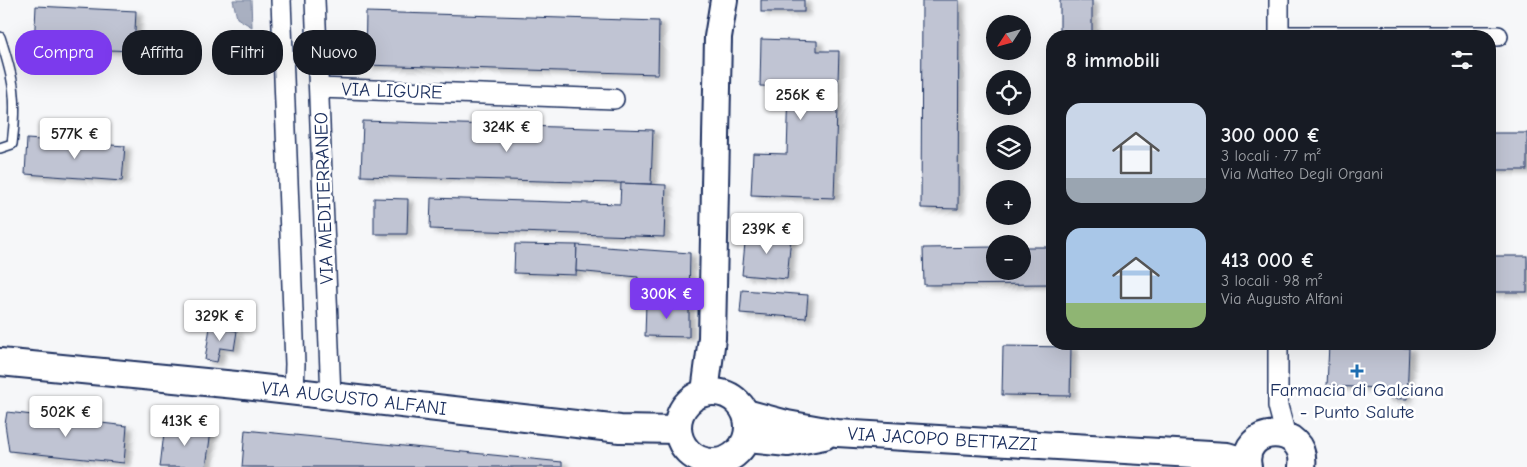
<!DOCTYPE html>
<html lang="it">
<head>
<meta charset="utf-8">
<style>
	:root { --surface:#171b24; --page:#20242c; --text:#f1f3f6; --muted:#9ea1a6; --accent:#7c3aed }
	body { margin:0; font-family:"Comic Neue",sans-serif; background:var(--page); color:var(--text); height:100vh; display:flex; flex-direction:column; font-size:19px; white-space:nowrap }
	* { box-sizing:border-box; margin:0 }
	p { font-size:16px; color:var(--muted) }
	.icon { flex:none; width:28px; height:28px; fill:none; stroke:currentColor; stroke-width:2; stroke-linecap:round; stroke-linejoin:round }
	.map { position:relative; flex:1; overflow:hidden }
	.panel { position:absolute; left:1046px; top:30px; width:450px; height:320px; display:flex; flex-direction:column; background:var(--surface); border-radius:20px; box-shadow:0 5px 20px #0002 }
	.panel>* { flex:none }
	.top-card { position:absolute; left:15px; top:30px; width:475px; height:45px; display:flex; gap:10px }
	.needle { width:32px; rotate:234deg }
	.buttons { position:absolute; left:986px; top:15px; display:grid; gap:10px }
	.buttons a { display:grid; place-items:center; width:45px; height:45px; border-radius:50%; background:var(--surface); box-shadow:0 5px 20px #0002; font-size:25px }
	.price { position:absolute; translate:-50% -42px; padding:0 11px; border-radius:5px; background:#fff; color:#222; font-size:16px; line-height:32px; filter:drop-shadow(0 1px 2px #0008) }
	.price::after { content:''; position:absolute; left:50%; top:30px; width:15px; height:11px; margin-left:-8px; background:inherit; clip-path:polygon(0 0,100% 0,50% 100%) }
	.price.active { background:var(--accent); color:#fff }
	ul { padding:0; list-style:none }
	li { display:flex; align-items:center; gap:15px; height:125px; padding:0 20px }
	li span { display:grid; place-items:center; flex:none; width:140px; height:100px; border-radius:15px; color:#555 }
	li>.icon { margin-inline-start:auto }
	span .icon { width:60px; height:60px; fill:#fffc; stroke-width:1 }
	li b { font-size:21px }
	h2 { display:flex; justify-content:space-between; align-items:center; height:60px; padding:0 20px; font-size:21px }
	.chip { padding:0 18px; border-radius:20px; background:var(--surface); box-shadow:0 5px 20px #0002; font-size:18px; line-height:45px }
	.chip.active { background:var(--accent); color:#fff }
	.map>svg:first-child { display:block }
	.water { fill:#a9b0c1; stroke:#707c99 }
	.building { fill:#c0c4d3; stroke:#1b2f5e; filter:url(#shadow) }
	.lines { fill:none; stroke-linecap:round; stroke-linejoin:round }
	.lane-casing { stroke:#1b2f5e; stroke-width:12 }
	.street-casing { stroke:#1b2f5e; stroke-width:22 }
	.secondary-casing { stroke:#1b2f5e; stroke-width:30 }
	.lane { stroke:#fff; stroke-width:9 }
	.street { stroke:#fff; stroke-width:19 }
	.secondary { stroke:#fff; stroke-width:26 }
	.poi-dot { fill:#1f6fb2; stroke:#fff; stroke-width:2 }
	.labels { text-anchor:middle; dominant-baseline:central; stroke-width:5; stroke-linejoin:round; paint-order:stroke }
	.street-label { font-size:19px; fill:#1b2f5e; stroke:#fff }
	.poi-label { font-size:19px; fill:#1b2f5e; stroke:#fff }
</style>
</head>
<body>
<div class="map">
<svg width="1527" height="467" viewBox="0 0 1527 467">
	<defs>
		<filter id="shadow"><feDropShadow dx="5.5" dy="3" stdDeviation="2.5" flood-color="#0004"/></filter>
	</defs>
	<rect width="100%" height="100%" fill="#f6f7f9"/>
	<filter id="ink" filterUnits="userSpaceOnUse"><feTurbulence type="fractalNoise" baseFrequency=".02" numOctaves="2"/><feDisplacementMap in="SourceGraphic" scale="10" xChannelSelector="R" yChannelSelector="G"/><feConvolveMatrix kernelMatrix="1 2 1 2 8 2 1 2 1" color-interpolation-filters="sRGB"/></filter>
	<g filter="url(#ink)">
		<!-- water -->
		<polygon class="water" points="233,0 251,0 252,27 237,18"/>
		<!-- building -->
		<g class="building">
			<rect x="761" y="0" width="43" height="12"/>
			<polygon points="922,0 959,0 958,209 921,208"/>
			<rect x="1060" y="0" width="32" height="36"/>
			<polygon points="36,6 136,11 134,51 34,47"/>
			<polygon points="366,12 659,21 658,74 365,65"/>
			<polygon points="761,39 817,41 817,51 839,51 834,198 751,195 753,153 787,154 789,87 760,86"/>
			<polygon points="363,121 653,130 651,184 361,176"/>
			<rect x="1490" y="133" width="37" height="37"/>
			<polygon points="27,139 125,146 122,181 25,174"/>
			<polygon points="621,183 666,185 664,237 430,229 431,198 620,204"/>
			<polygon points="374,198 408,199 407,234 374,234"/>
			<polygon points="746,232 791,236 787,279 742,275"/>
			<polygon points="515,244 577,245 576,275 514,273"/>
			<polygon points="577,245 690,253 689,303 637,302 638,277 576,271"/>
			<polygon points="995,247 995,271 1022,271 1022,247 1052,247 1052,284 924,285 923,248"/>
			<rect x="1490" y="256" width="37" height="36"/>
			<polygon points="742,290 808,295 806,318 740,313"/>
			<polygon points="646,302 689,303 689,337 645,336"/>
			<polygon points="210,327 237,331 234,350 220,348 217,362 205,360"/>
			<polygon points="1329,344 1409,348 1407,399 1385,398 1385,388 1327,386"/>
			<polygon points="1003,346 1071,347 1070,396 1002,395"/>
			<polygon points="7,412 127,426 124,463 9,451 5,424"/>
			<polygon points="165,424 211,431 206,467 160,467"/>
			<polygon points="245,430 562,462 562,467 242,467"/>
		</g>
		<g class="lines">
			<!-- lane casing -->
			<g class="lane-casing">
				<path id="lane" d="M0 37C14 80 18 98 12 144L0 148"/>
			</g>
			<!-- street casing -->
			<g class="street-casing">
				<g id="street">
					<polyline points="281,0 295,364 294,392"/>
					<polyline points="315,0 331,396"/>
					<polyline points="1279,36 1498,36"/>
					<polyline points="1279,36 1279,0"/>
					<polyline points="319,88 614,99"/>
					<polyline points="1278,344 1278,406 1286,436"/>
				</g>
			</g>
			<!-- secondary casing -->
			<g class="secondary-casing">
				<g id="secondary">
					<path id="s1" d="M0 362 236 385 620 429 678 430"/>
					<circle cx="713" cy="427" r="35"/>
					<polyline points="705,392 712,338 718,37 724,0"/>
					<path id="s2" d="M746 413 787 424 837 433 1227 456 1247 462"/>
					<polyline points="747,439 788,443 824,436"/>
					<path d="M1248 467C1239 425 1308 422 1302 467"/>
				</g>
			</g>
			<!-- lane -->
			<use href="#lane" class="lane"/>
			<!-- street -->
			<use href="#street" class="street"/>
			<!-- secondary -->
			<use href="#secondary" class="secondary"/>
		</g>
	</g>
	<!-- markers -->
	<path class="poi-dot" d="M1354.5 363.5h5v5h5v5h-5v5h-5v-5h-5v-5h5z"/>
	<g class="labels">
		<!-- street labels -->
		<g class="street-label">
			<text transform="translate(392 91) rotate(2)">VIA LIGURE</text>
			<text transform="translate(324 198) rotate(-92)">VIA MEDITERRANEO</text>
			<text stroke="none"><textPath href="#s1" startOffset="356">VIA AUGUSTO ALFANI</textPath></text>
			<text stroke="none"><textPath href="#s2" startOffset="199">VIA JACOPO BETTAZZI</textPath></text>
		</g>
		<!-- poi labels -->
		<g class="poi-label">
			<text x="1357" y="390">Farmacia di Galciana<tspan x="1357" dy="22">- Punto Salute</tspan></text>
		</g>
	</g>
</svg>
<div class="buttons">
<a><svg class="needle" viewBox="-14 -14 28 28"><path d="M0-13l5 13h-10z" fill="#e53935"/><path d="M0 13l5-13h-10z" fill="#9ea1a6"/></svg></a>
<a><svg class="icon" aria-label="locate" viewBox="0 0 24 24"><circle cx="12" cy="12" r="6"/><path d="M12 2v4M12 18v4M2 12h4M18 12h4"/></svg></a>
<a><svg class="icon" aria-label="layers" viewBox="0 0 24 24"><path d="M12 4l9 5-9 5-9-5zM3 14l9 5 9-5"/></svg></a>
<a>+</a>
<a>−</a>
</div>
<b class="price" style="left:801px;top:121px">256K €</b>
<b class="price" style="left:507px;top:153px">324K €</b>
<b class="price" style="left:75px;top:160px">577K €</b>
<b class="price" style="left:767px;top:255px">239K €</b>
<b class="price active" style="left:667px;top:320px">300K €</b>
<b class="price" style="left:220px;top:342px">329K €</b>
<b class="price" style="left:66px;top:438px">502K €</b>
<b class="price" style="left:185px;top:447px">413K €</b>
<div class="top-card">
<a class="chip active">Compra</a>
<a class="chip">Affitta</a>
<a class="chip">Filtri</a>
<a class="chip">Nuovo</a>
</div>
<section class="panel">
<h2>8 immobili<svg class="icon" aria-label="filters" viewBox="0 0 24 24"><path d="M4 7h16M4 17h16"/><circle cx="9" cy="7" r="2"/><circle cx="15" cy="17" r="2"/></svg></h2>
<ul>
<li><span style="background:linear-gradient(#c9d6e8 75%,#9aa5b1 0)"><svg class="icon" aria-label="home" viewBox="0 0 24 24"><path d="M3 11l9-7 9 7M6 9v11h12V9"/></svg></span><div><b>300 000 €</b><p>3 locali · 77 m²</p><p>Via Matteo Degli Organi</p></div></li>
<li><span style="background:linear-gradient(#a9c7e8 75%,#8fb573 0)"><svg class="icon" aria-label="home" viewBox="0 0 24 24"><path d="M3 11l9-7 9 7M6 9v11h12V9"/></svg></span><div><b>413 000 €</b><p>3 locali · 98 m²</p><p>Via Augusto Alfani</p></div></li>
</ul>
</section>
</div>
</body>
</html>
